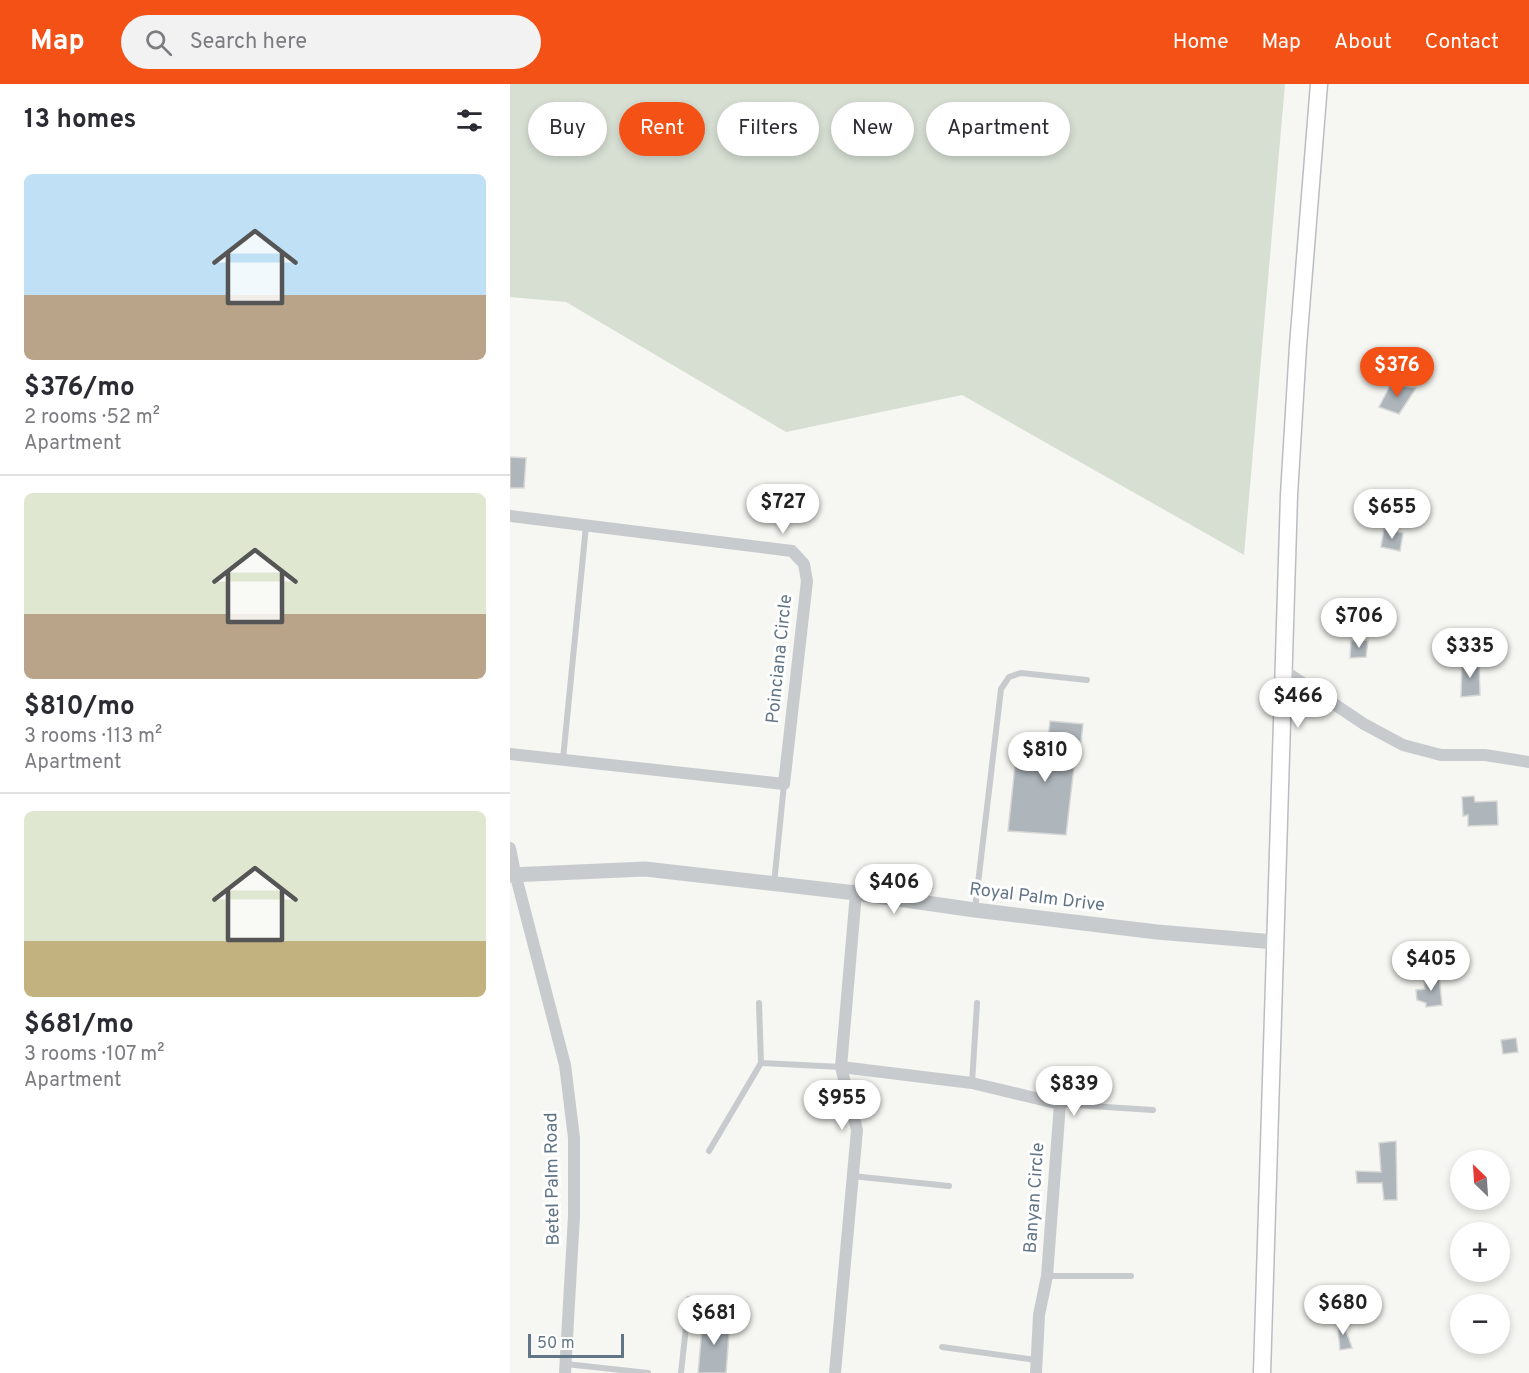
<!DOCTYPE html>
<html lang="en">
<head>
<meta charset="utf-8">
<style>
	:root { --surface:#fff; --page:#f2f2f3; --text:#2b2b33; --muted:#7c7c81; --line:#e1e1e2; --accent:#f35115 }
	body { margin:0; font-family:Overpass,sans-serif; background:var(--page); color:var(--text); height:100vh; display:flex; flex-direction:column; font-size:22px; white-space:nowrap }
	* { box-sizing:border-box; margin:0 }
	p { font-size:20px; color:var(--muted) }
	.icon { flex:none; width:33px; height:33px; fill:none; stroke:currentColor; stroke-width:2; stroke-linecap:round; stroke-linejoin:round }
	.map { position:relative; flex:1; overflow:hidden }
	.sheet { display:flex; flex-direction:column; background:var(--surface); width:510px }
	.sheet>* { flex:none }
	.guide { position:absolute; left:18px; top:18px; width:570px; height:54px; display:flex; gap:12px }
	.needle { width:39px; rotate:335deg }
	.controls { position:absolute; left:940px; top:1066px; display:grid; gap:12px }
	.controls a { display:grid; place-items:center; width:60px; height:60px; border-radius:50%; background:var(--surface); box-shadow:0 3px 9px #0003; font-size:30px }
	.scale { position:absolute; left:18px; bottom:15px; width:96px; box-sizing:border-box; padding-left:6px; border:3px solid #627586; border-top:0; font-size:16px; line-height:21px; white-space:nowrap; color:#627586; -webkit-text-stroke:4px #fff; paint-order:stroke }
	.price { position:absolute; translate:-50% -51px; padding:0 14px; border-radius:21px; background:#fff; color:#222; font-size:20px; line-height:39px; filter:drop-shadow(0 2px 3px #0008) }
	.price::after { content:''; position:absolute; left:50%; top:36px; width:18px; height:14px; margin-left:-9px; background:inherit; clip-path:polygon(0 0,100% 0,50% 100%) }
	.price.selected { background:var(--accent); color:#fff }
	ul { padding:0; list-style:none }
	li { display:grid; align-content:center; gap:12px; height:318px; padding:0 24px }
	li+li { border-top:2px solid var(--line) }
	li span { display:grid; place-items:center; height:186px; border-radius:9px; color:#555 }
	li>.icon { margin-inline-start:auto }
	span .icon { width:108px; height:108px; fill:#fffc; stroke-width:1 }
	li b { font-size:26px }
	h2 { display:flex; justify-content:space-between; align-items:center; height:72px; padding:0 24px; font-size:26px }
	.tag { padding:0 21px; border-radius:27px; background:var(--surface); box-shadow:0 3px 9px #0003; font-size:21px; line-height:54px }
	.tag.selected { background:var(--accent); color:#fff }
	header { display:flex; align-items:center; gap:36px; box-sizing:border-box; height:84px; padding:0 30px; background:var(--accent); color:#fff }
	header strong { font-size:28px }
	nav { display:flex; gap:33px; margin-inline-start:auto; font-size:21px }
	.search { width:420px; height:54px; background:var(--page); display:flex; align-items:center; gap:15px; box-sizing:border-box; padding:0 21px; border-radius:33px; color:var(--muted); font-size:22px }
	main { display:flex; flex:1; min-height:0 }
	.map>svg:first-child { display:block }
	.green { fill:#d7dfd3 }
	.building { fill:#aeb6bc; stroke:#d7d8d5; stroke-width:1.5 }
	.lines { fill:none; stroke-linecap:round; stroke-linejoin:round }
	.secondary-casing { stroke:#b9bec3; stroke-width:19 }
	.service { stroke:#c8cbce; stroke-width:6 }
	.minor { stroke:#c8cbce; stroke-width:12 }
	.tertiary { stroke:#c8cbce; stroke-width:15 }
	.secondary { stroke:#fff; stroke-width:16 }
	.labels { text-anchor:middle; dominant-baseline:central; stroke-width:6; stroke-linejoin:round; paint-order:stroke }
	.street-label { font-size:18px; fill:#627586; stroke:#fff }
</style>
</head>
<body>
<header>
<strong>Map</strong>
<div class="search"><svg class="icon" aria-label="search" viewBox="0 0 24 24"><circle cx="10" cy="10" r="6"/><path d="M15 15l6 6"/></svg>Search here</div>
<nav><a>Home</a><a>Map</a><a>About</a><a>Contact</a></nav>
</header>
<main>
<section class="sheet">
<h2>13 homes<svg class="icon" aria-label="filters" viewBox="0 0 24 24"><path d="M4 7h16M4 17h16"/><circle cx="9" cy="7" r="2"/><circle cx="15" cy="17" r="2"/></svg></h2>
<ul>
<li><span style="background:linear-gradient(#bfe0f5 65%,#b9a48a 0)"><svg class="icon" aria-label="home" viewBox="0 0 24 24"><path d="M3 11l9-7 9 7M6 9v11h12V9"/></svg></span><div><b>$376/mo</b><p>2 rooms · 52 m²</p><p>Apartment</p></div></li>
<li><span style="background:linear-gradient(#dfe7d0 65%,#b9a48a 0)"><svg class="icon" aria-label="home" viewBox="0 0 24 24"><path d="M3 11l9-7 9 7M6 9v11h12V9"/></svg></span><div><b>$810/mo</b><p>3 rooms · 113 m²</p><p>Apartment</p></div></li>
<li><span style="background:linear-gradient(#dfe7d0 70%,#c2b280 0)"><svg class="icon" aria-label="home" viewBox="0 0 24 24"><path d="M3 11l9-7 9 7M6 9v11h12V9"/></svg></span><div><b>$681/mo</b><p>3 rooms · 107 m²</p><p>Apartment</p></div></li>
</ul>
</section>
<div class="map">
<svg width="1019" height="1289" viewBox="0 0 1019 1289">
	<rect width="100%" height="100%" fill="#f6f6f2"/>
	<!-- green -->
	<polygon class="green" points="0,0 775,0 734,471 452,311 276,348 56,218 0,213"/>
	<!-- building -->
	<g class="building">
		<polygon points="881,300 906,304 889,330 869,323"/>
		<polygon points="0,373 16,374 14,404 0,404"/>
		<polygon points="874,445 893,449 890,467 871,463"/>
		<polygon points="858,556 856,573 840,574 841,557"/>
		<polygon points="952,578 969,578 970,611 951,613"/>
		<polygon points="540,637 573,640 571,658 567,657 556,751 498,747 507,663 537,665"/>
		<polygon points="964,712 965,718 987,717 988,741 958,742 958,731 953,732 952,713"/>
		<polygon points="929,891 932,921 916,923 916,919 907,916 906,906 915,905 914,893"/>
		<polygon points="1006,954 1008,968 993,970 991,956"/>
		<polygon points="886,1057 887,1116 874,1116 872,1099 847,1099 846,1087 871,1088 869,1059"/>
		<polygon points="829,1231 839,1255 842,1264 830,1266 827,1232"/>
		<polygon points="193,1234 220,1236 216,1289 188,1289"/>
	</g>
	<g class="lines">
		<!-- secondary casing -->
		<g class="secondary-casing">
			<polyline id="secondary" points="752,1289 779,411 788,262 809,0"/>
		</g>
		<!-- service -->
		<g class="service">
			<polyline points="53,675 76,442"/>
			<polyline points="264,800 274,700"/>
			<polyline points="465,825 491,605 499,593 511,589 577,596"/>
			<polyline points="249,919 251,979 331,983"/>
			<polyline points="462,999 467,919"/>
			<polyline points="550,1020 643,1026"/>
			<polyline points="199,1067 251,979"/>
			<polyline points="342,1092 439,1102"/>
			<polyline points="537,1192 621,1192"/>
			<polyline points="432,1263 526,1276"/>
			<polyline points="56,1280 138,1289"/>
			<polyline points="171,1289 179,1215"/>
		</g>
		<!-- minor -->
		<g class="minor">
			<polyline points="0,432 282,467 294,480 297,497 274,700 0,670"/>
			<polyline points="773,586 854,640 893,661 931,671 975,671 1019,678"/>
			<polyline points="0,764 5,789 55,981 64,1054 64,1132 55,1289"/>
			<polyline points="331,983 462,999 550,1020 537,1192 529,1231 526,1289"/>
			<polyline points="325,1289 347,1046 331,983 346,809"/>
		</g>
		<!-- tertiary -->
		<polyline class="tertiary" points="0,791 135,785 346,809 465,826 647,848 764,858"/>
		<!-- secondary -->
		<use href="#secondary" class="secondary"/>
	</g>
	<g class="labels">
		<!-- street labels -->
		<g class="street-label">
			<text transform="translate(270 575) rotate(-84)">Poinciana Circle</text>
			<text transform="translate(527 814) rotate(7)">Royal Palm Drive</text>
			<text transform="translate(43 1095) rotate(-91)">Betel Palm Road</text>
			<text transform="translate(525 1114) rotate(-86)">Banyan Circle</text>
		</g>
	</g>
</svg>
<div class="controls">
<a><svg class="needle" viewBox="-14 -14 28 28"><path d="M0-13l5 13h-10z" fill="#e53935"/><path d="M0 13l5-13h-10z" fill="#7c7c81"/></svg></a>
<a>+</a>
<a>−</a>
</div>
<div class="scale">50 m</div>
<b class="price selected" style="left:887px;top:314px">$376</b>
<b class="price" style="left:273px;top:451px">$727</b>
<b class="price" style="left:882px;top:456px">$655</b>
<b class="price" style="left:849px;top:565px">$706</b>
<b class="price" style="left:960px;top:595px">$335</b>
<b class="price" style="left:788px;top:645px">$466</b>
<b class="price" style="left:535px;top:699px">$810</b>
<b class="price" style="left:384px;top:831px">$406</b>
<b class="price" style="left:921px;top:908px">$405</b>
<b class="price" style="left:564px;top:1033px">$839</b>
<b class="price" style="left:332px;top:1047px">$955</b>
<b class="price" style="left:833px;top:1252px">$680</b>
<b class="price" style="left:204px;top:1262px">$681</b>
<div class="guide">
<a class="tag">Buy</a>
<a class="tag selected">Rent</a>
<a class="tag">Filters</a>
<a class="tag">New</a>
<a class="tag">Apartment</a>
</div>
</div>
</main>
</body>
</html>
